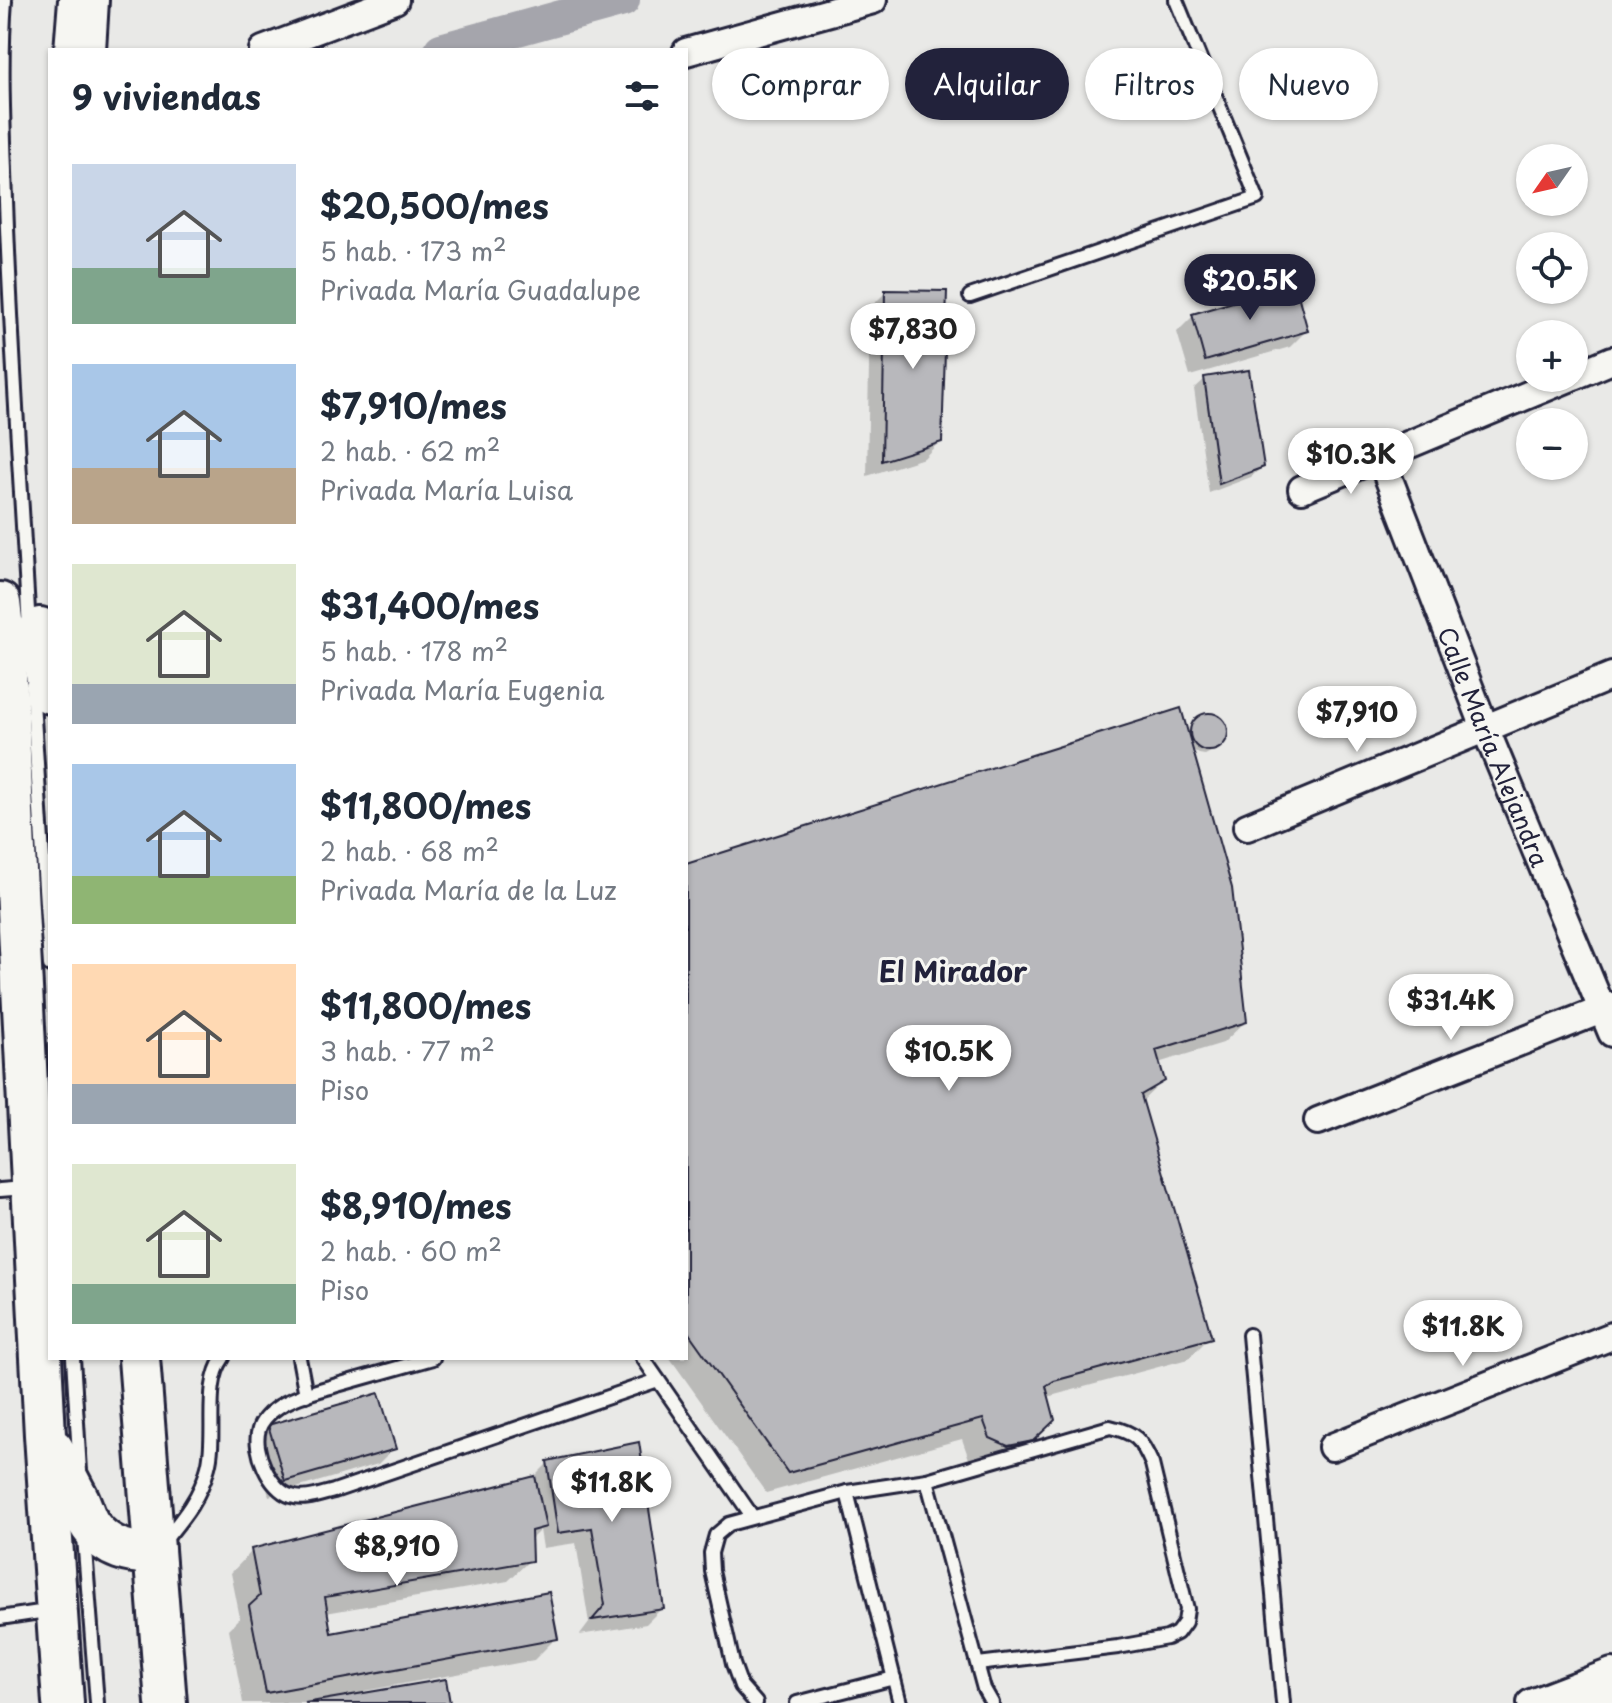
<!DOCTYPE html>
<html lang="es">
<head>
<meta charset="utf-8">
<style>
	:root { --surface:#fff; --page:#f2f2f3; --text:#1f2937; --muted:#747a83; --accent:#22223b }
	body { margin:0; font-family:"Playpen Sans",sans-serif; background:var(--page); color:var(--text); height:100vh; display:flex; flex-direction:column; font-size:30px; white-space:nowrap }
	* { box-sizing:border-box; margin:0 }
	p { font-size:26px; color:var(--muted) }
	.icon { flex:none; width:44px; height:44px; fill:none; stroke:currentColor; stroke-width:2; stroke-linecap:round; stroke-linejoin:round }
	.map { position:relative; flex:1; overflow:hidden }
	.side { position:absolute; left:48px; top:48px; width:640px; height:1312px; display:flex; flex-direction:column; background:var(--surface); border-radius:0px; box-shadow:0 2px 6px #0004 }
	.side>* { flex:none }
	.guide { position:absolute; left:712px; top:48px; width:760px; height:72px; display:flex; gap:16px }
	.needle { width:52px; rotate:236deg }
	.tools { position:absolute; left:1516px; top:144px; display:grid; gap:16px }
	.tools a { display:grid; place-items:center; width:72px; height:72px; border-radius:50%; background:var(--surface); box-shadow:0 2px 6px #0004; font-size:40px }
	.price { position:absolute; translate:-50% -68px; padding:0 18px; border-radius:28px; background:#fff; color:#222; font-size:26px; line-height:52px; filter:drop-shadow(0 2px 4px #0008) }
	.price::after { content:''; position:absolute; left:50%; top:48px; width:24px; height:18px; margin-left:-12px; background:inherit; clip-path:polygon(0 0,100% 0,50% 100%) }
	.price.selected { background:var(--accent); color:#fff }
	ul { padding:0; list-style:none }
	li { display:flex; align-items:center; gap:24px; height:200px; padding:0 24px }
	li span { display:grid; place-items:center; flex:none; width:224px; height:160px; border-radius:0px; color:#555 }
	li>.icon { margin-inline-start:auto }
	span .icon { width:96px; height:96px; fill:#fffc; stroke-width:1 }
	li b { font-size:34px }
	h2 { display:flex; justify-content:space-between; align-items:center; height:96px; padding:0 24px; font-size:34px }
	.tag { padding:0 28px; border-radius:36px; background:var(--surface); box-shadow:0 2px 6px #0004; font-size:28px; line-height:72px }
	.tag.selected { background:var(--accent); color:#fff }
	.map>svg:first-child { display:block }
	.shadow { fill:#0003 }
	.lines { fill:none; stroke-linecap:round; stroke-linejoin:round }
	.canal { stroke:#a5a5ac; stroke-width:34 }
	.building { fill:#b8b8bc; stroke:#22223b; stroke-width:2 }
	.lane-casing { stroke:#22223b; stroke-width:18 }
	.street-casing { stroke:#22223b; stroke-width:32 }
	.secondary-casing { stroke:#22223b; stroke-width:42 }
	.primary-casing { stroke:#22223b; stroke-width:46 }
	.lane { stroke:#f6f6f2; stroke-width:12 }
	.street { stroke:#f6f6f2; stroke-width:26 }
	.secondary { stroke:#f6f6f2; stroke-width:36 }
	.primary { stroke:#f6f6f2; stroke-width:40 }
	.labels { text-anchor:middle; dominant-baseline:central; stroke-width:6; stroke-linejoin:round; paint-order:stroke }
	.street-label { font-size:24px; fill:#22223b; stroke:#f6f6f2 }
	.quarter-label { font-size:28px; font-weight:bold; fill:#22223b; stroke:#f6f6f2 }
</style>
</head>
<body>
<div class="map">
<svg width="1612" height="1703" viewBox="0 0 1612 1703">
	<rect width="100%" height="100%" fill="#e9e9e7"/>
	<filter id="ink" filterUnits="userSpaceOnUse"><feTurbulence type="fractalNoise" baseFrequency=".0125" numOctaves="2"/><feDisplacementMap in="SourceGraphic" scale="16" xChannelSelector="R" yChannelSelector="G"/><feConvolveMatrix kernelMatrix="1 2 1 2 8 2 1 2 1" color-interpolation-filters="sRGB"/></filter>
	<g filter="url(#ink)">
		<!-- shadow -->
		<g class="shadow">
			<polygon points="886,292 940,441 924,458 867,476 870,308"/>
			<polygon points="1193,316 1306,331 1290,347 1190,376 1177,332"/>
			<polygon points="1205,379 1262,467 1251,477 1209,493 1194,389"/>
			<polygon points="1210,715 1216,717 1224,724 1226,735 1220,745 1215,750 1205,755 1199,754 1190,748 1245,1022 1223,1043 1158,1063 1163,1081 1141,1102 1209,1338 1188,1359 1047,1397 1031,1441 1009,1461 985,1466 969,1459 962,1439 766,1493 670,1358 686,1358 686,866 1187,737 1190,727 1200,718"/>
			<polygon points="269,1427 394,1448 378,1464 269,1496 253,1443"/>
			<polygon points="548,1463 662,1608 646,1624 580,1635 589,1623 576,1543 543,1548 540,1530 529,1541 530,1560 508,1581 326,1613 330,1635 556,1638 534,1660 364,1691 365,1695 448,1703 243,1703 229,1629 240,1618 231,1573 252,1551 532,1479"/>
		</g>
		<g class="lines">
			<!-- canal -->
			<polyline class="canal" points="441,50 623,0"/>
		</g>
		<!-- building -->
		<g class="building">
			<polygon points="1295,284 1308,331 1205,361 1192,314"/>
			<polygon points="885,290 947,291 942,442 882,461"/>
			<polygon points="1249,370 1264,467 1219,484 1204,377"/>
			<polygon points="1181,708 1232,888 1247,1022 1156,1050 1165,1081 1141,1095 1212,1338 1054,1381 1046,1386 1055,1420 1033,1441 1008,1446 990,1438 983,1419 788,1473 686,1329 686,864"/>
			<circle cx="1209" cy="732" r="19"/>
			<polygon points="379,1393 396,1449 285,1481 268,1425"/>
			<polygon points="639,1442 664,1609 592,1620 605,1605 592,1528 558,1533 547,1461"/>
			<polygon points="535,1476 546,1527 531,1531 532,1561 325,1597 331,1633 549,1592 558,1639 266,1693 249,1606 260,1596 251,1549"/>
			<polygon points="446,1679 450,1703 305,1703"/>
		</g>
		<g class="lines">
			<!-- lane casing -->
			<g class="lane-casing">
				<g id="lane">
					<path d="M5 0C0 66 4 135 6 201 11 344 21 486 29 628"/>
					<polyline points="61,50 65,0"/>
					<polyline points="970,296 1257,198 1176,0"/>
					<polyline points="32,686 50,965"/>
					<polyline points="0,1190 25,1188"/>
					<polyline points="1249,1335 1283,1703"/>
					<polyline points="73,1358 80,1471"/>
					<polyline points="299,1358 306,1395"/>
					<path d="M433 1358C401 1367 369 1376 337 1385 317 1391 291 1397 274 1410 268 1414 261 1422 259 1429 252 1450 270 1490 291 1496 305 1501 321 1494 334 1491L658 1380"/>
					<polyline points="643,1358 752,1516"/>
					<polyline points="927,1480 984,1689 992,1703"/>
					<polyline points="847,1492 900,1703"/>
					<polyline points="84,1537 97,1703"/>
					<path d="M164 1541C183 1518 201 1496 208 1467 217 1436 203 1385 223 1358"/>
					<polyline points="0,1618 53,1610"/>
					<path d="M756 1703 741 1686 733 1664 712 1571 711 1553 716 1535 729 1524 847 1492 927 1480 1110 1427C1136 1433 1141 1439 1152 1464L1187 1609 1185 1622 1177 1633 1167 1638 1118 1647 978 1664"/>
					<polyline points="797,1703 894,1678"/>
				</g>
			</g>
			<!-- street casing -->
			<g class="street-casing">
				<g id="street">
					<polyline points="263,50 395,0"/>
					<polyline points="686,52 873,0"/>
					<polyline points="1574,376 1612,360"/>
					<path id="s1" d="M1380 456 1485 728 1612 1033"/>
					<polyline points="1302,489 1569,378"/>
					<polyline points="1247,827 1612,676"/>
					<polyline points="1318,1121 1612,1006"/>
					<polyline points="1332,1447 1612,1336"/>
					<polyline points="1531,1703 1612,1672"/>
				</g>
			</g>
			<!-- secondary casing -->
			<g class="secondary-casing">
				<polyline id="secondary" points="1584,1703 1612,1690"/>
			</g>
			<!-- primary casing -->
			<g class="primary-casing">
				<g id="primary">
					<polyline points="85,50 88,0"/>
					<polyline points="0,603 4,637 45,1435 63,1703"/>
					<polyline points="40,628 42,655 50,693"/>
					<polyline points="139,1358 166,1703"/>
					<path d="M53 1449C61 1466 70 1483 79 1500 83 1509 86 1521 92 1528 107 1548 131 1555 154 1552"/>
				</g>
			</g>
			<!-- lane -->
			<use href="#lane" class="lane"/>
			<!-- street -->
			<use href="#street" class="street"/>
			<!-- secondary -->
			<use href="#secondary" class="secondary"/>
			<!-- primary -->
			<use href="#primary" class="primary"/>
		</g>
	</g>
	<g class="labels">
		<!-- street labels -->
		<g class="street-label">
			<text stroke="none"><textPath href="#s1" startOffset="312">Calle María Alejandra</textPath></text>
		</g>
		<!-- quarter labels -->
		<g class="quarter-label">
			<text x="953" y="970">El Mirador</text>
		</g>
	</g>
</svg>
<div class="tools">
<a><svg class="needle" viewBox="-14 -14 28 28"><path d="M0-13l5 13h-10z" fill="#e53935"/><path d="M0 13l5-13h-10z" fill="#747a83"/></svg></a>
<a><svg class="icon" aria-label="locate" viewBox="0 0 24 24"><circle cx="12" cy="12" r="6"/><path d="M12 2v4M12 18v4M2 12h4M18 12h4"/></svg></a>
<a>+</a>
<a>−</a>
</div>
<b class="price selected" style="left:1250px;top:322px">$20.5K</b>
<b class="price" style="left:913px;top:371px">$7,830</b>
<b class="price" style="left:1351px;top:496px">$10.3K</b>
<b class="price" style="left:1357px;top:754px">$7,910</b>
<b class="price" style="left:1451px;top:1042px">$31.4K</b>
<b class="price" style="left:949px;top:1093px">$10.5K</b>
<b class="price" style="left:1463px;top:1368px">$11.8K</b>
<b class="price" style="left:612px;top:1524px">$11.8K</b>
<b class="price" style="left:397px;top:1588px">$8,910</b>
<div class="guide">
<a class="tag">Comprar</a>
<a class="tag selected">Alquilar</a>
<a class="tag">Filtros</a>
<a class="tag">Nuevo</a>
</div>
<section class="side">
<h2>9 viviendas<svg class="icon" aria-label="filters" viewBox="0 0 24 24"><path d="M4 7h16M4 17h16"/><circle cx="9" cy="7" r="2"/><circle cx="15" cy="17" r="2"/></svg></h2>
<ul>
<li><span style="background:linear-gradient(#c9d6e8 65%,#7fa58c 0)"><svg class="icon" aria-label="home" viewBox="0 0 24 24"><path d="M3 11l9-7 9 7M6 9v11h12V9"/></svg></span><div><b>$20,500/mes</b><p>5 hab. · 173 m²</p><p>Privada María Guadalupe</p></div></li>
<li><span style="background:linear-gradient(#a9c7e8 65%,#b9a48a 0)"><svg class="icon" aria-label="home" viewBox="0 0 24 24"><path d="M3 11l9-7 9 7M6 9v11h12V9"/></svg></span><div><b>$7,910/mes</b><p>2 hab. · 62 m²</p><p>Privada María Luisa</p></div></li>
<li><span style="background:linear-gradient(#dfe7d0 75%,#9aa5b1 0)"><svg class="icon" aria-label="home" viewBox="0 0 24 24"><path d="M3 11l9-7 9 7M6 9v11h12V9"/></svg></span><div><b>$31,400/mes</b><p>5 hab. · 178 m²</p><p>Privada María Eugenia</p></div></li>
<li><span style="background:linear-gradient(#a9c7e8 70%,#8fb573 0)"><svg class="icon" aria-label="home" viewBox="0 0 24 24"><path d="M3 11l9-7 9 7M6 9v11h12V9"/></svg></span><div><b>$11,800/mes</b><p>2 hab. · 68 m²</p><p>Privada María de la Luz</p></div></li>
<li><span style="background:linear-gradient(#ffd9b3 75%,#9aa5b1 0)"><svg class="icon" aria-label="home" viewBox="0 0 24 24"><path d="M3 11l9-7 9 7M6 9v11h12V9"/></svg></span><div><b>$11,800/mes</b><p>3 hab. · 77 m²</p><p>Piso</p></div></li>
<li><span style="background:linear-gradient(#dfe7d0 75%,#7fa58c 0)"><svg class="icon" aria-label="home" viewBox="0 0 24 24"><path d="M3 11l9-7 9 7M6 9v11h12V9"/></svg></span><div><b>$8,910/mes</b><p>2 hab. · 60 m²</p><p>Piso</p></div></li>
</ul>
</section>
</div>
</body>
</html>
